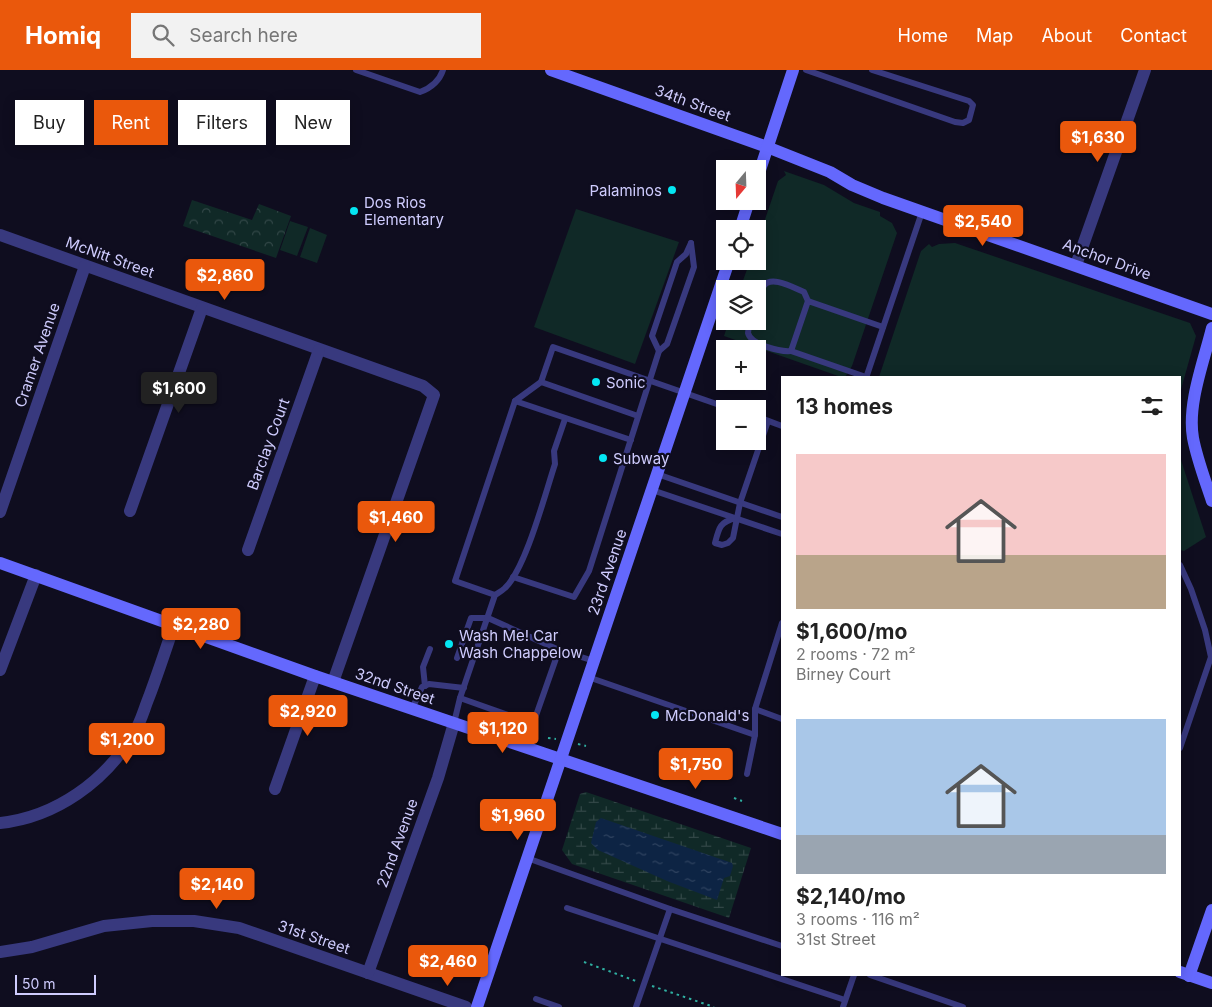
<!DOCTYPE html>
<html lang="en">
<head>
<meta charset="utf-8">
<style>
	:root { --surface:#fff; --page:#f2f2f2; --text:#222; --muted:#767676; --accent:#ea580c }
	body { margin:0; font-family:Inter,sans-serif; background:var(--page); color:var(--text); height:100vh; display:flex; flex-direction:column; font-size:19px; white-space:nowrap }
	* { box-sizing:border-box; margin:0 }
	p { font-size:16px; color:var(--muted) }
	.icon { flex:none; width:28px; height:28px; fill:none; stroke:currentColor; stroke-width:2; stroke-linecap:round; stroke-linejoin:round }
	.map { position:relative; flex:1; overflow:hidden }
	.details { position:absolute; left:781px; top:306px; width:400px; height:600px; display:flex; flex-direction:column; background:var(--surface); border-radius:0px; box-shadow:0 2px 12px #0003 }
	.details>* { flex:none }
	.top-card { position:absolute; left:15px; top:30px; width:475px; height:45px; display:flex; gap:10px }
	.needle { width:32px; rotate:199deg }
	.controls { position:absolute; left:716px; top:90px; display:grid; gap:10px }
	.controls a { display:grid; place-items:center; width:50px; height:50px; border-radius:0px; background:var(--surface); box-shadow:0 2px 12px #0003; font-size:25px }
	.scale { position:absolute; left:15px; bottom:12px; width:81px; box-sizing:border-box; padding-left:5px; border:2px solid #cfccfe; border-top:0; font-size:14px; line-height:18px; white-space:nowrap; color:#cfccfe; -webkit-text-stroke:4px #0f0d1f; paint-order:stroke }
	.price { position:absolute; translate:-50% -42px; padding:0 11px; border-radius:5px; background:var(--accent); color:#fff; font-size:16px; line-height:32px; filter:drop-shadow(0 1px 2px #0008) }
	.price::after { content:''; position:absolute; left:50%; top:30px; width:15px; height:11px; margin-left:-8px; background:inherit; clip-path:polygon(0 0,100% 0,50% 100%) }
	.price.active { background:#222; color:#fff }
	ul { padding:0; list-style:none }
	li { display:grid; align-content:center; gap:10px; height:265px; padding:0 15px }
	li span { display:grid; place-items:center; height:155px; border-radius:0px; color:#555 }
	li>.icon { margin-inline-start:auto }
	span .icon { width:90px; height:90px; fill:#fffc; stroke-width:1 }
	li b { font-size:21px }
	h2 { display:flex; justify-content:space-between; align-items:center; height:60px; padding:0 15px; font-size:21px }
	.pill { padding:0 18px; border-radius:0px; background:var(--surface); box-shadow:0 2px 12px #0003; font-size:18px; line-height:45px }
	.pill.active { background:var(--accent); color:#fff }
	header { display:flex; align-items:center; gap:30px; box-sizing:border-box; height:70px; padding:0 25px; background:var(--accent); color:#fff }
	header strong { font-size:24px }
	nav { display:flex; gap:28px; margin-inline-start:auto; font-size:18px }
	.search { width:350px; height:45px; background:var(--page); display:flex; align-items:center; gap:12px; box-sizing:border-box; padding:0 18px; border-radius:0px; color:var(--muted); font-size:19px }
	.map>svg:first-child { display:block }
	.grass { fill:#102927 }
	.forest { fill:url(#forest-crowns) }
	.wetland { fill:url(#wetland-marsh) }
	.water { fill:url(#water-ripples) }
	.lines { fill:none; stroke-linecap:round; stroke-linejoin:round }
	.path { stroke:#2fafa1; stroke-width:2; stroke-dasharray:2.5 4; stroke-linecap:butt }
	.lane { stroke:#38397e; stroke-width:6 }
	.street { stroke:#38397e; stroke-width:12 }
	.secondary { stroke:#6468fd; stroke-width:12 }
	.poi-dot { fill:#04e6f3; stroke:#0f0d1f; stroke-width:2 }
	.labels { text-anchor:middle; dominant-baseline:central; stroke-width:4.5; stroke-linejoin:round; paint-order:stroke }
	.street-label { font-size:15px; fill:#cfccfe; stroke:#0f0d1f }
	.poi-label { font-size:15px; fill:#cfccfe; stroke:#0f0d1f; text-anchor:start }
</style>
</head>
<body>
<header>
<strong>Homiq</strong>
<div class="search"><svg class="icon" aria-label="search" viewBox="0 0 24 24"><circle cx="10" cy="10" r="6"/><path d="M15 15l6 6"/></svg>Search here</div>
<nav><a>Home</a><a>Map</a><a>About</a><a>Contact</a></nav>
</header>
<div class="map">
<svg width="1212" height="937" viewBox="0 0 1212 937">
	<defs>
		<pattern id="forest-crowns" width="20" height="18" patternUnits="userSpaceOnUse" patternTransform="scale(1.25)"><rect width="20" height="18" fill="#102927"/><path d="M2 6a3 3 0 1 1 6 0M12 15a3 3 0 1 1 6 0" fill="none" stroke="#324747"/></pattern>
		<pattern id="wetland-marsh" width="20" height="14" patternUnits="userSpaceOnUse" patternTransform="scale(1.25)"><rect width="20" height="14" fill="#102927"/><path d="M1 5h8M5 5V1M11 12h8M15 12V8" fill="none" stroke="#324747"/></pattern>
		<pattern id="water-ripples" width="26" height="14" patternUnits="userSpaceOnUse" patternTransform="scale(1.25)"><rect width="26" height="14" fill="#0d2444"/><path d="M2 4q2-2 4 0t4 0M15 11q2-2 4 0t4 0" fill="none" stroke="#2f4360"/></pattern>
	</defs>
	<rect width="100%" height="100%" fill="#0f0d1f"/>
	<!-- grass -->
	<g class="grass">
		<polygon points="784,101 824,115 854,133 880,142 880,146 892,153 897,163 852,296 845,307 841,307 724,266 729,251 758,251 758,219 740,219 750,191 758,191 758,170 778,111 786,105"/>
		<polygon points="576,139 679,172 635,294 534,257"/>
		<polygon points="290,151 308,157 297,186 280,180"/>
		<polygon points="310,158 327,165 317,193 300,187"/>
		<polygon points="955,173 1190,253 1196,266 1180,323 1180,308 879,307 921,181 929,174 932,177 939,174"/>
		<polygon points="1180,387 1206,467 1184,481 1180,480"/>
	</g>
	<!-- forest -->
	<polygon class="forest" points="192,130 252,150 259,134 291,146 276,188 183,156"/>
	<!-- wetland -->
	<polygon class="wetland" points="586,722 751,778 729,848 572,794 562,780 580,724"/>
	<!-- water -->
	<polygon class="water" points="601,748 732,793 733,796 730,806 724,808 717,830 667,811 598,780 591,773 596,752"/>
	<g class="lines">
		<!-- path -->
		<g class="path">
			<polyline points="548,668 556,669"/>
			<polyline points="578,674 586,676"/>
			<polyline points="734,728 742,731"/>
			<polyline points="584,892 636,911"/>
			<polyline points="652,916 714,937"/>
		</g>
		<!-- lane -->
		<g class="lane">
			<path d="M356 0 420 22C431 18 439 12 443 0"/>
			<polyline points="806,0 955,52 963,53 969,50 973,35 969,31 872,0"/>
			<path d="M758 232C759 228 760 221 763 217 770 204 794 218 804 222L808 231"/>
			<path d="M751 251C750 255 748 259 748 263 751 275 781 282 791 281"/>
			<polyline points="659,281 652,266 677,192 686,184 691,173"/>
			<polyline points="866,307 791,281 808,231 883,257"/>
			<polyline points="866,308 922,142"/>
			<polyline points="515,331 541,312"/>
			<polyline points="638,346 541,312 553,277 731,339"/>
			<polyline points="758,347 782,356"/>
			<polyline points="657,404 782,447"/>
			<polyline points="652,420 782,464"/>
			<path d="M736 448C720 452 719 457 715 473L722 475 728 473 733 468 740 433 768 351"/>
			<polyline points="1180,495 1191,519 1205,560 1211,587 1180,678"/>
			<polyline points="513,507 574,527 589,501 659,281 667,274 694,197 691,173"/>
			<polyline points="495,525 455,511 515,331 631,370"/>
			<polyline points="457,588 471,548 488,548 559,580"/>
			<polyline points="588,607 755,665"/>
			<polyline points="425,616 423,597 430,579"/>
			<polyline points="460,628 533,654 559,580 594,591"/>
			<polyline points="412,639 422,617 429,614 464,618"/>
			<polyline points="755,639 782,649"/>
			<path d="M454 653 460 628 495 525C498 523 502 521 505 518 526 498 545 424 555 394L554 381 565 349"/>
			<polyline points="747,704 755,665 755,639 782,553"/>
			<polyline points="527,788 670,839 782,876"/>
			<polyline points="567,838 845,930"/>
			<polyline points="870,905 963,937"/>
			<polyline points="536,929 559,937"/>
			<polyline points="636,937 670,839"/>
			<polyline points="843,937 854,905"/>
		</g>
		<!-- street -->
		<g class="street">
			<polyline points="0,165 423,316 434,325 333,612"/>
			<polyline points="1076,195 1145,0"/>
			<polyline points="130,441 202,238"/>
			<polyline points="0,442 85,196"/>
			<polyline points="248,480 319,280"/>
			<polyline points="0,600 36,505"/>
			<polyline points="275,719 315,606"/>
			<path d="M0 753C56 747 106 711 134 663 141 652 144 639 149 627 158 603 166 579 174 555"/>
			<polyline points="0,882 32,877 104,856 152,851 194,851 239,858 466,937"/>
			<polyline points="368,903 438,708 454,653"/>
		</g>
		<!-- secondary -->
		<g class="secondary">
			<polyline points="551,0 767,77 830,102 852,115 883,128 1212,244"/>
			<polyline points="758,106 793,0"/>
			<polyline points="740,159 749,131"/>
			<path d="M1212 258C1204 291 1187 334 1193 368 1197 389 1205 410 1212 431"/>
			<polyline points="0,493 315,606 782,764"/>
			<polyline points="1180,902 1212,913"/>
			<polyline points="1189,906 1212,840"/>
			<polyline points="477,937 729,191"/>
		</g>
	</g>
	<!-- markers -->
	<g class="poi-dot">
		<circle cx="672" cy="120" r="5"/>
		<circle cx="354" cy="141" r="5"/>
		<circle cx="596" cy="312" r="5"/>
		<circle cx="603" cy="388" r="5"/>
		<circle cx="449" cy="574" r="5"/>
		<circle cx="655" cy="645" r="5"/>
	</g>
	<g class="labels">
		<!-- street labels -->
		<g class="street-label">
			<text transform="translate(693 33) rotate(20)">34th Street</text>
			<text transform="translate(110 187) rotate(20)">McNitt Street</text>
			<text transform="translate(1107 189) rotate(20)">Anchor Drive</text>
			<text transform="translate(37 285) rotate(-71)">Cramer Avenue</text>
			<text transform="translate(268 374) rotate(-70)">Barclay Court</text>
			<text transform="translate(607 502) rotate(-71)">23rd Avenue</text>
			<text transform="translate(395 616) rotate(19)">32nd Street</text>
			<text transform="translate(397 773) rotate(-70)">22nd Avenue</text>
			<text transform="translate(314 867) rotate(19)">31st Street</text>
		</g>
		<!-- poi labels -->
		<g class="poi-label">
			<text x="662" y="120" text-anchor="end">Palaminos</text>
			<text x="364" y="132">Dos Rios<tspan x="364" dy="17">Elementary</tspan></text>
			<text x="606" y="312">Sonic</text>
			<text x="613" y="388">Subway</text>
			<text x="459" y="565">Wash Me! Car<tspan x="459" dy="17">Wash Chappelow</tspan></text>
			<text x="665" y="645">McDonald's</text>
		</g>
	</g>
</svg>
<div class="controls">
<a><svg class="needle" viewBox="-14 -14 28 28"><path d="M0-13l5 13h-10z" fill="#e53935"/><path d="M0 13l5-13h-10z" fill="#767676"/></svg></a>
<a><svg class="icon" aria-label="locate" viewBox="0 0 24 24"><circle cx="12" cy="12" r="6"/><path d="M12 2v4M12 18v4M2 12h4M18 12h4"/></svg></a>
<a><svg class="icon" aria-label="layers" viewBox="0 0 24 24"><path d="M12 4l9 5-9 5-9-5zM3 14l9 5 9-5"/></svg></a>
<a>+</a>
<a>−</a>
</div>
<div class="scale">50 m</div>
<b class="price" style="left:1098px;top:93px">$1,630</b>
<b class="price" style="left:983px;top:177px">$2,540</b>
<b class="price" style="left:225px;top:231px">$2,860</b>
<b class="price active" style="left:179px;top:344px">$1,600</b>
<b class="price" style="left:396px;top:473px">$1,460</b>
<b class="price" style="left:201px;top:580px">$2,280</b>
<b class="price" style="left:308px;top:667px">$2,920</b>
<b class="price" style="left:503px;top:684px">$1,120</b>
<b class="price" style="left:127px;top:695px">$1,200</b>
<b class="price" style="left:696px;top:720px">$1,750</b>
<b class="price" style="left:518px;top:771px">$1,960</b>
<b class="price" style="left:217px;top:840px">$2,140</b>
<b class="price" style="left:448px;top:917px">$2,460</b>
<div class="top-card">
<a class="pill">Buy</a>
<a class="pill active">Rent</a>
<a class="pill">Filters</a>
<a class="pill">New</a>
</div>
<section class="details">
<h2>13 homes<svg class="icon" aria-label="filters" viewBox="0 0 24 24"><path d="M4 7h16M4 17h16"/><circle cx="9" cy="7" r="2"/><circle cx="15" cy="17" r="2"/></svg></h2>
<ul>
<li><span style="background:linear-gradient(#f6c9c9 65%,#b9a48a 0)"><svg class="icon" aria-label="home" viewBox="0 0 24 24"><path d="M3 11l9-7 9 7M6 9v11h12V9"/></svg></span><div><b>$1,600/mo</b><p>2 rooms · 72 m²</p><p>Birney Court</p></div></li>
<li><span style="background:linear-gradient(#a9c7e8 75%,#9aa5b1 0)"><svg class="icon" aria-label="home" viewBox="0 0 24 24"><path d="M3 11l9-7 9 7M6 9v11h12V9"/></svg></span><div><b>$2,140/mo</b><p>3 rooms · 116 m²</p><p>31st Street</p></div></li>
</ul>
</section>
</div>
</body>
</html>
